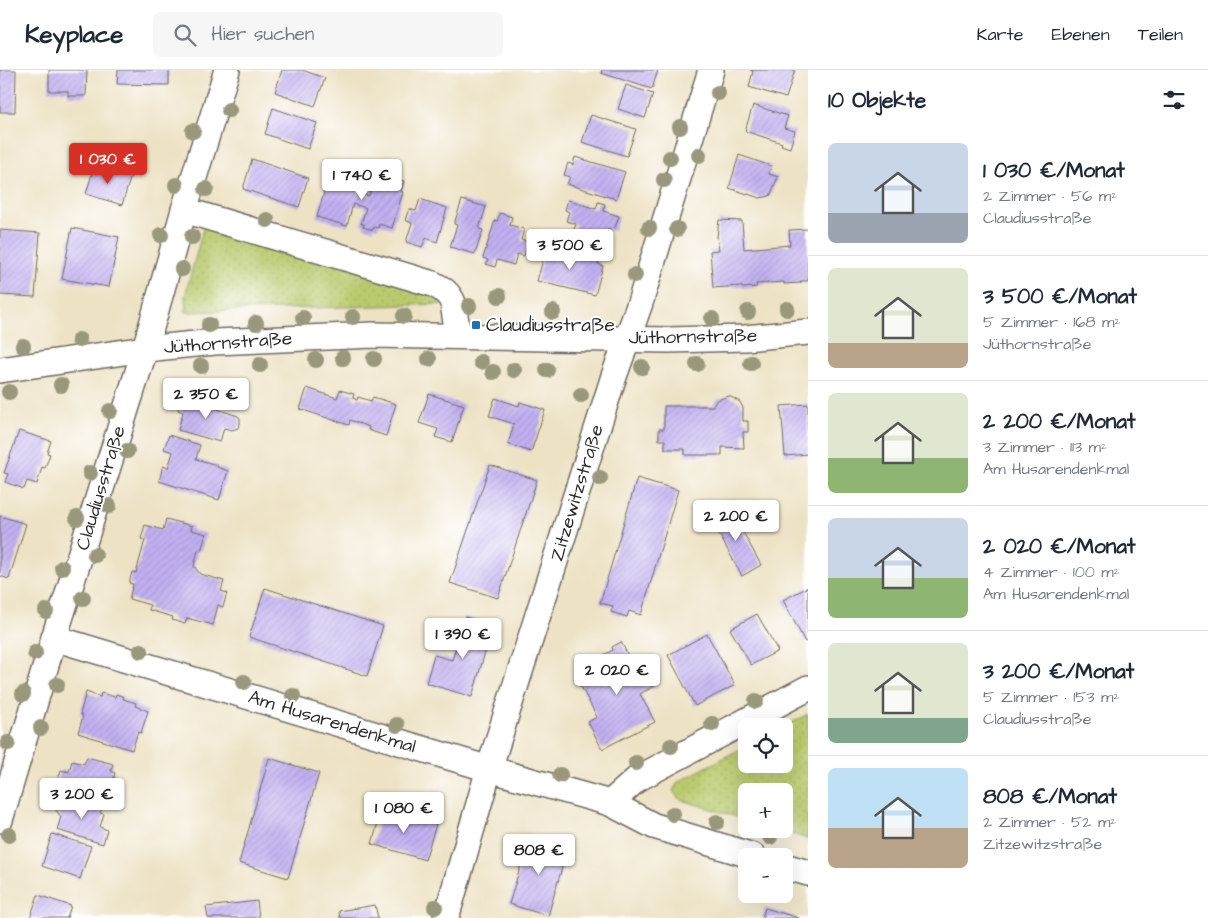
<!DOCTYPE html>
<html lang="de">
<head>
<meta charset="utf-8">
<style>
	:root { --surface:#fff; --page:#f6f6f7; --text:#1f2937; --muted:#747a83; --line:#e0e1e3; --accent:#d93025 }
	body { margin:0; font-family:"Architects Daughter",sans-serif; background:var(--page); color:var(--text); height:100vh; display:flex; flex-direction:column; font-size:19px; white-space:nowrap }
	* { box-sizing:border-box; margin:0 }
	p { font-size:16px; color:var(--muted) }
	.icon { flex:none; width:28px; height:28px; fill:none; stroke:currentColor; stroke-width:2; stroke-linecap:round; stroke-linejoin:round }
	.map { position:relative; flex:1; overflow:hidden }
	.sheet { display:flex; flex-direction:column; background:var(--surface); width:400px }
	.sheet>* { flex:none }
	.buttons { position:absolute; left:738px; top:648px; display:grid; gap:10px }
	.buttons a { display:grid; place-items:center; width:55px; height:55px; border-radius:8px; background:var(--surface); box-shadow:0 5px 20px #0002; font-size:25px }
	.price { position:absolute; translate:-50% -42px; padding:0 11px; border-radius:5px; background:#fff; color:#222; font-size:16px; line-height:32px; filter:drop-shadow(0 1px 2px #0008) }
	.price::after { content:''; position:absolute; left:50%; top:30px; width:15px; height:11px; margin-left:-8px; background:inherit; clip-path:polygon(0 0,100% 0,50% 100%) }
	.price.active { background:var(--accent); color:#fff }
	ul { padding:0; list-style:none }
	li { display:flex; align-items:center; gap:15px; height:125px; padding:0 20px }
	li+li { border-top:1px solid var(--line) }
	li span { display:grid; place-items:center; flex:none; width:140px; height:100px; border-radius:8px; color:#555 }
	li>.icon { margin-inline-start:auto }
	span .icon { width:60px; height:60px; fill:#fffc; stroke-width:1 }
	li b { font-size:21px }
	h2 { display:flex; justify-content:space-between; align-items:center; height:60px; padding:0 20px; font-size:21px }
	header { display:flex; align-items:center; gap:30px; box-sizing:border-box; height:70px; padding:0 25px; background:var(--surface); border-bottom:1px solid var(--line) }
	header strong { font-size:24px }
	nav { display:flex; gap:28px; margin-inline-start:auto; font-size:18px }
	.search { width:350px; height:45px; background:var(--page); display:flex; align-items:center; gap:12px; box-sizing:border-box; padding:0 18px; border-radius:8px; color:var(--muted); font-size:19px }
	main { display:flex; flex:1; min-height:0 }
	.map>svg:first-child { display:block }
	.green { fill:url(#green-dots); stroke:#727b4c }
	.building { fill:url(#building-hatch) }
	.lines { fill:none; stroke-linecap:round; stroke-linejoin:round }
	.minor-casing { stroke:#6f6b61; stroke-width:28 }
	.minor { stroke:#fff; stroke-width:25 }
	.tree { fill:#9a987b }
	.poi-dot { fill:#1f6fb2; stroke:#fff; stroke-width:2 }
	.labels { text-anchor:middle; dominant-baseline:central; stroke-width:4; stroke-linejoin:round; paint-order:stroke }
	.poi-label { font-size:19px; fill:#2b2b2b; stroke:#fff; text-anchor:start }
	.street-label { font-size:19px; fill:#2b2b2b; stroke:#fff }
</style>
</head>
<body>
<header>
<strong>Keyplace</strong>
<div class="search"><svg class="icon" aria-label="search" viewBox="0 0 24 24"><circle cx="10" cy="10" r="6"/><path d="M15 15l6 6"/></svg>Hier suchen</div>
<nav><a>Karte</a><a>Ebenen</a><a>Teilen</a></nav>
</header>
<main>
<div class="map">
<svg width="808" height="848" viewBox="0 0 808 848">
	<defs>
		<pattern id="green-dots" width="8" height="8" patternUnits="userSpaceOnUse" patternTransform="scale(1.25)"><rect width="8" height="8" fill="#b9cb6e"/><path d="M2 2h.1M6 6h.1" fill="none" stroke="#9fae5f" stroke-width="1.8" stroke-linecap="round"/></pattern>
		<pattern id="building-hatch" width="6" height="6" patternUnits="userSpaceOnUse" patternTransform="scale(1.25)"><rect width="6" height="6" fill="#c2b1f1"/><path d="M-1 1l2-2M0 6l6-6M5 7l2-2" fill="none" stroke="#a798cf"/></pattern>
	</defs>
	<rect width="100%" height="100%" fill="#fff"/>
	<filter id="ink" filterUnits="userSpaceOnUse"><feTurbulence type="fractalNoise" baseFrequency=".02" numOctaves="2"/><feDisplacementMap in="SourceGraphic" scale="10" xChannelSelector="R" yChannelSelector="G"/><feConvolveMatrix kernelMatrix="1 2 1 2 8 2 1 2 1" color-interpolation-filters="sRGB"/></filter>
	<filter id="wash" filterUnits="userSpaceOnUse"><feTurbulence type="fractalNoise" baseFrequency=".0096" numOctaves="4" result="noise"/><feDisplacementMap in="SourceGraphic" scale="20" xChannelSelector="R" yChannelSelector="G"/><feGaussianBlur stdDeviation="1.12" result="paint"/><feColorMatrix in="noise" values="0 0 0 0 0 0 0 0 0 0 0 0 0 0 0 0 0 1.4 0 .05"/><feComposite in="paint" operator="in"/></filter>
	<g filter="url(#wash)">
		<rect width="100%" height="100%" fill="#ede2c4"/>
		<!-- green -->
		<g class="green">
			<polygon points="204,155 430,221 442,234 186,242 185,226"/>
			<polygon points="808,644 808,769 775,759 784,759 784,721 746,721 746,750 679,729 673,721 678,712 746,676 746,694 784,694 784,657"/>
		</g>
		<g id="blocks">
			<!-- building -->
			<g class="building">
				<polygon points="0,0 16,0 15,42 0,42"/>
				<polygon points="49,0 87,0 86,26 68,26 68,21 49,21"/>
				<polygon points="118,0 169,0 169,15 117,14"/>
				<polygon points="282,0 302,0 325,8 315,36 275,22"/>
				<polygon points="602,0 658,0 652,19 601,3"/>
				<polygon points="750,0 795,0 786,28 749,17 753,1"/>
				<polygon points="626,15 653,24 645,48 618,39"/>
				<polygon points="753,35 788,46 784,58 795,61 790,78 781,75 782,73 745,61"/>
				<polygon points="273,38 317,53 308,79 265,64"/>
				<polygon points="591,45 636,59 627,86 582,72"/>
				<polygon points="739,85 771,96 769,104 778,107 770,126 760,128 729,118"/>
				<polygon points="575,87 625,102 616,129 567,114 570,107 564,105 568,93 573,95"/>
				<polygon points="252,89 308,108 299,137 243,119"/>
				<polygon points="95,94 131,106 122,135 86,124"/>
				<polygon points="379,103 404,111 401,122 403,122 392,158 379,154 378,158 374,157 373,160 363,157 364,154 361,154 366,138 353,134 347,156 317,147 329,105 360,114 357,123 369,126 373,113 375,114"/>
				<polygon points="420,129 447,138 437,172 426,168 422,177 406,172 412,153 405,150 409,139 416,141"/>
				<polygon points="462,130 486,137 479,159 483,160 475,184 450,177 457,155 454,154"/>
				<polygon points="568,130 596,139 598,132 605,134 603,141 619,146 614,161 608,159 603,173 573,163 576,154 566,151 569,142 565,140"/>
				<polygon points="500,143 512,147 510,155 524,159 521,170 528,172 524,186 517,184 514,195 497,190 495,197 486,194 488,190 483,188 495,150 497,151"/>
				<polygon points="719,150 742,151 744,179 790,175 789,160 808,159 808,211 801,211 801,213 784,214 784,212 756,214 757,217 742,218 741,216 713,218 710,181 719,180 717,167"/>
				<polygon points="72,158 119,167 109,217 62,209"/>
				<polygon points="0,160 40,163 35,227 0,225"/>
				<polygon points="547,176 599,191 598,194 603,196 595,225 537,211"/>
				<polygon points="307,318 337,328 340,320 354,324 353,328 357,330 358,327 371,331 373,327 396,334 386,366 368,360 369,357 350,350 349,355 300,339"/>
				<polygon points="429,324 464,335 452,372 435,367 438,359 419,353"/>
				<polygon points="729,326 740,332 743,338 743,351 748,351 748,362 743,362 744,378 722,377 722,385 685,385 685,379 665,379 665,370 659,370 659,359 664,359 664,336 713,336 717,330"/>
				<polygon points="199,327 216,332 214,338 238,346 240,348 240,354 238,358 232,360 224,358 220,372 178,360 183,342 178,340 180,331 186,333 187,330 197,333"/>
				<polygon points="495,328 519,336 520,332 545,340 531,382 508,374 514,354 489,346"/>
				<polygon points="808,334 808,384 785,386 781,336"/>
				<polygon points="19,361 51,371 47,383 50,384 45,398 42,397 37,414 27,411 24,419 5,412 8,404 4,403"/>
				<polygon points="169,365 200,375 196,389 217,395 217,397 228,401 219,430 159,411 163,396 168,398 173,382 164,379"/>
				<polygon points="490,395 537,410 498,528 450,513"/>
				<polygon points="637,408 678,420 641,545 629,541 627,547 611,542 613,536 600,533"/>
				<polygon points="730,438 761,495 742,506 710,448"/>
				<polygon points="0,446 26,454 9,509 0,506"/>
				<polygon points="166,449 192,456 191,460 206,464 201,481 198,480 194,496 200,504 224,511 221,521 227,523 223,537 218,535 213,555 187,548 185,554 172,550 173,547 149,540 150,535 129,529 133,514 129,513 132,502 136,503 145,470 141,469 145,455 163,460"/>
				<polygon points="808,517 808,570 805,572 783,530"/>
				<polygon points="265,518 383,556 367,606 249,567"/>
				<polygon points="757,544 778,581 751,595 730,559"/>
				<polygon points="465,547 493,555 472,627 426,613 434,585 452,590"/>
				<polygon points="707,564 735,615 695,636 668,585"/>
				<polygon points="621,572 632,593 642,588 656,615 640,624 655,652 602,679 588,652 597,647 577,609 594,600 590,592 613,580 612,577"/>
				<polygon points="86,622 100,627 101,623 115,627 116,624 124,627 123,629 136,633 135,636 148,641 141,663 138,662 132,680 78,663 83,646 80,644"/>
				<polygon points="87,687 113,694 111,701 115,703 112,714 120,717 116,732 56,715 61,700 69,702 72,691 84,694"/>
				<polygon points="269,688 319,703 288,808 239,793"/>
				<polygon points="73,727 96,734 95,737 102,739 100,743 104,744 100,757 107,760 103,774 57,760 61,747 56,740 58,734 65,731 71,733"/>
				<polygon points="382,738 436,754 425,790 372,774"/>
				<polygon points="52,764 91,776 80,809 42,796"/>
				<polygon points="530,765 568,777 548,846 509,834"/>
				<polygon points="38,825 71,836 67,848 30,848"/>
				<polygon points="257,831 259,848 208,848 206,837"/>
				<polygon points="375,835 378,848 340,848 339,841"/>
				<polygon points="765,838 799,848 762,848"/>
			</g>
		</g>
	</g>
	<g filter="url(#ink)">
		<use href="#blocks" fill-opacity="0" stroke="#6f6b61" stroke-width="1"/>
		<g class="lines">
			<!-- minor casing -->
			<g class="minor-casing">
				<g id="minor">
					<path d="M184 140 433 214C443 219 449 223 453 233L458 265"/>
					<polyline points="0,300 145,279 215,272 373,265 669,270 745,268 808,262"/>
					<polyline points="54,568 489,699 610,733 654,756 753,786"/>
					<polyline points="610,733 637,709 808,618"/>
					<polyline points="0,750 54,568 145,279 184,140 227,0"/>
					<polyline points="784,796 808,803"/>
					<polyline points="446,848 489,699 613,309 640,233 711,0"/>
				</g>
			</g>
			<!-- minor -->
			<use href="#minor" class="minor"/>
		</g>
		<!-- trees -->
		<g class="tree">
			<circle cx="718" cy="23" r="8"/>
			<circle cx="229" cy="40" r="8"/>
			<circle cx="680" cy="57" r="8"/>
			<circle cx="193" cy="61" r="8"/>
			<circle cx="699" cy="85" r="8"/>
			<circle cx="670" cy="88" r="8"/>
			<circle cx="664" cy="110" r="8"/>
			<circle cx="176" cy="115" r="8"/>
			<circle cx="206" cy="119" r="8"/>
			<circle cx="267" cy="150" r="8"/>
			<circle cx="649" cy="158" r="8"/>
			<circle cx="677" cy="159" r="8"/>
			<circle cx="161" cy="165" r="8"/>
			<circle cx="192" cy="167" r="8"/>
			<circle cx="182" cy="199" r="8"/>
			<circle cx="635" cy="205" r="8"/>
			<circle cx="499" cy="226" r="8"/>
			<circle cx="469" cy="236" r="8"/>
			<circle cx="787" cy="239" r="8"/>
			<circle cx="553" cy="242" r="8"/>
			<circle cx="748" cy="242" r="8"/>
			<circle cx="404" cy="246" r="8"/>
			<circle cx="353" cy="247" r="8"/>
			<circle cx="303" cy="248" r="8"/>
			<circle cx="712" cy="249" r="8"/>
			<circle cx="256" cy="253" r="8"/>
			<circle cx="209" cy="255" r="8"/>
			<circle cx="79" cy="270" r="8"/>
			<circle cx="23" cy="276" r="8"/>
			<circle cx="343" cy="288" r="8"/>
			<circle cx="374" cy="289" r="8"/>
			<circle cx="429" cy="289" r="8"/>
			<circle cx="316" cy="290" r="8"/>
			<circle cx="481" cy="292" r="8"/>
			<circle cx="751" cy="293" r="8"/>
			<circle cx="697" cy="294" r="8"/>
			<circle cx="260" cy="295" r="8"/>
			<circle cx="201" cy="296" r="8"/>
			<circle cx="642" cy="297" r="8"/>
			<circle cx="514" cy="300" r="8"/>
			<circle cx="547" cy="300" r="8"/>
			<circle cx="493" cy="302" r="8"/>
			<circle cx="61" cy="315" r="8"/>
			<circle cx="9" cy="322" r="8"/>
			<circle cx="581" cy="325" r="8"/>
			<circle cx="110" cy="341" r="8"/>
			<circle cx="127" cy="381" r="8"/>
			<circle cx="90" cy="403" r="8"/>
			<circle cx="600" cy="408" r="8"/>
			<circle cx="109" cy="436" r="8"/>
			<circle cx="77" cy="448" r="8"/>
			<circle cx="95" cy="485" r="8"/>
			<circle cx="62" cy="498" r="8"/>
			<circle cx="83" cy="528" r="8"/>
			<circle cx="46" cy="541" r="8"/>
			<circle cx="141" cy="581" r="8"/>
			<circle cx="35" cy="583" r="8"/>
			<circle cx="244" cy="612" r="8"/>
			<circle cx="57" cy="615" r="8"/>
			<circle cx="23" cy="624" r="8"/>
			<circle cx="293" cy="626" r="8"/>
			<circle cx="756" cy="631" r="8"/>
			<circle cx="712" cy="654" r="8"/>
			<circle cx="397" cy="655" r="8"/>
			<circle cx="41" cy="658" r="8"/>
			<circle cx="8" cy="673" r="8"/>
			<circle cx="671" cy="676" r="8"/>
			<circle cx="636" cy="693" r="8"/>
			<circle cx="560" cy="705" r="8"/>
			<circle cx="673" cy="744" r="8"/>
			<circle cx="717" cy="752" r="8"/>
			<circle cx="9" cy="765" r="8"/>
			<circle cx="770" cy="767" r="8"/>
			<circle cx="435" cy="837" r="8"/>
		</g>
	</g>
	<!-- markers -->
	<rect class="poi-dot" x="471" y="250" width="10" height="10" rx="2.5"/>
	<g class="labels">
		<!-- poi labels -->
		<g class="poi-label">
			<text x="486" y="255">Claudiusstraße</text>
		</g>
		<!-- street labels -->
		<g class="street-label">
			<text transform="translate(693 267) rotate(-1)">Jüthornstraße</text>
			<text transform="translate(228 273) rotate(-4)">Jüthornstraße</text>
			<text transform="translate(101 418) rotate(-73)">Claudiusstraße</text>
			<text transform="translate(577 423) rotate(-73)">Zitzewitzstraße</text>
			<text transform="translate(332 652) rotate(17)">Am Husarendenkmal</text>
		</g>
	</g>
</svg>
<div class="buttons">
<a><svg class="icon" aria-label="locate" viewBox="0 0 24 24"><circle cx="12" cy="12" r="6"/><path d="M12 2v4M12 18v4M2 12h4M18 12h4"/></svg></a>
<a>+</a>
<a>−</a>
</div>
<b class="price active" style="left:108px;top:115px">1 030 €</b>
<b class="price" style="left:362px;top:131px">1 740 €</b>
<b class="price" style="left:570px;top:201px">3 500 €</b>
<b class="price" style="left:206px;top:350px">2 350 €</b>
<b class="price" style="left:736px;top:472px">2 200 €</b>
<b class="price" style="left:463px;top:590px">1 390 €</b>
<b class="price" style="left:617px;top:626px">2 020 €</b>
<b class="price" style="left:82px;top:750px">3 200 €</b>
<b class="price" style="left:404px;top:764px">1 080 €</b>
<b class="price" style="left:539px;top:806px">808 €</b>
</div>
<section class="sheet">
<h2>10 Objekte<svg class="icon" aria-label="filters" viewBox="0 0 24 24"><path d="M4 7h16M4 17h16"/><circle cx="9" cy="7" r="2"/><circle cx="15" cy="17" r="2"/></svg></h2>
<ul>
<li><span style="background:linear-gradient(#c9d6e8 70%,#9aa5b1 0)"><svg class="icon" aria-label="home" viewBox="0 0 24 24"><path d="M3 11l9-7 9 7M6 9v11h12V9"/></svg></span><div><b>1 030 €/Monat</b><p>2 Zimmer · 56 m²</p><p>Claudiusstraße</p></div></li>
<li><span style="background:linear-gradient(#dfe7d0 75%,#b9a48a 0)"><svg class="icon" aria-label="home" viewBox="0 0 24 24"><path d="M3 11l9-7 9 7M6 9v11h12V9"/></svg></span><div><b>3 500 €/Monat</b><p>5 Zimmer · 168 m²</p><p>Jüthornstraße</p></div></li>
<li><span style="background:linear-gradient(#dfe7d0 65%,#8fb573 0)"><svg class="icon" aria-label="home" viewBox="0 0 24 24"><path d="M3 11l9-7 9 7M6 9v11h12V9"/></svg></span><div><b>2 200 €/Monat</b><p>3 Zimmer · 113 m²</p><p>Am Husarendenkmal</p></div></li>
<li><span style="background:linear-gradient(#c9d6e8 60%,#8fb573 0)"><svg class="icon" aria-label="home" viewBox="0 0 24 24"><path d="M3 11l9-7 9 7M6 9v11h12V9"/></svg></span><div><b>2 020 €/Monat</b><p>4 Zimmer · 100 m²</p><p>Am Husarendenkmal</p></div></li>
<li><span style="background:linear-gradient(#dfe7d0 75%,#7fa58c 0)"><svg class="icon" aria-label="home" viewBox="0 0 24 24"><path d="M3 11l9-7 9 7M6 9v11h12V9"/></svg></span><div><b>3 200 €/Monat</b><p>5 Zimmer · 153 m²</p><p>Claudiusstraße</p></div></li>
<li><span style="background:linear-gradient(#bfe0f5 60%,#b9a48a 0)"><svg class="icon" aria-label="home" viewBox="0 0 24 24"><path d="M3 11l9-7 9 7M6 9v11h12V9"/></svg></span><div><b>808 €/Monat</b><p>2 Zimmer · 52 m²</p><p>Zitzewitzstraße</p></div></li>
</ul>
</section>
</main>
</body>
</html>
